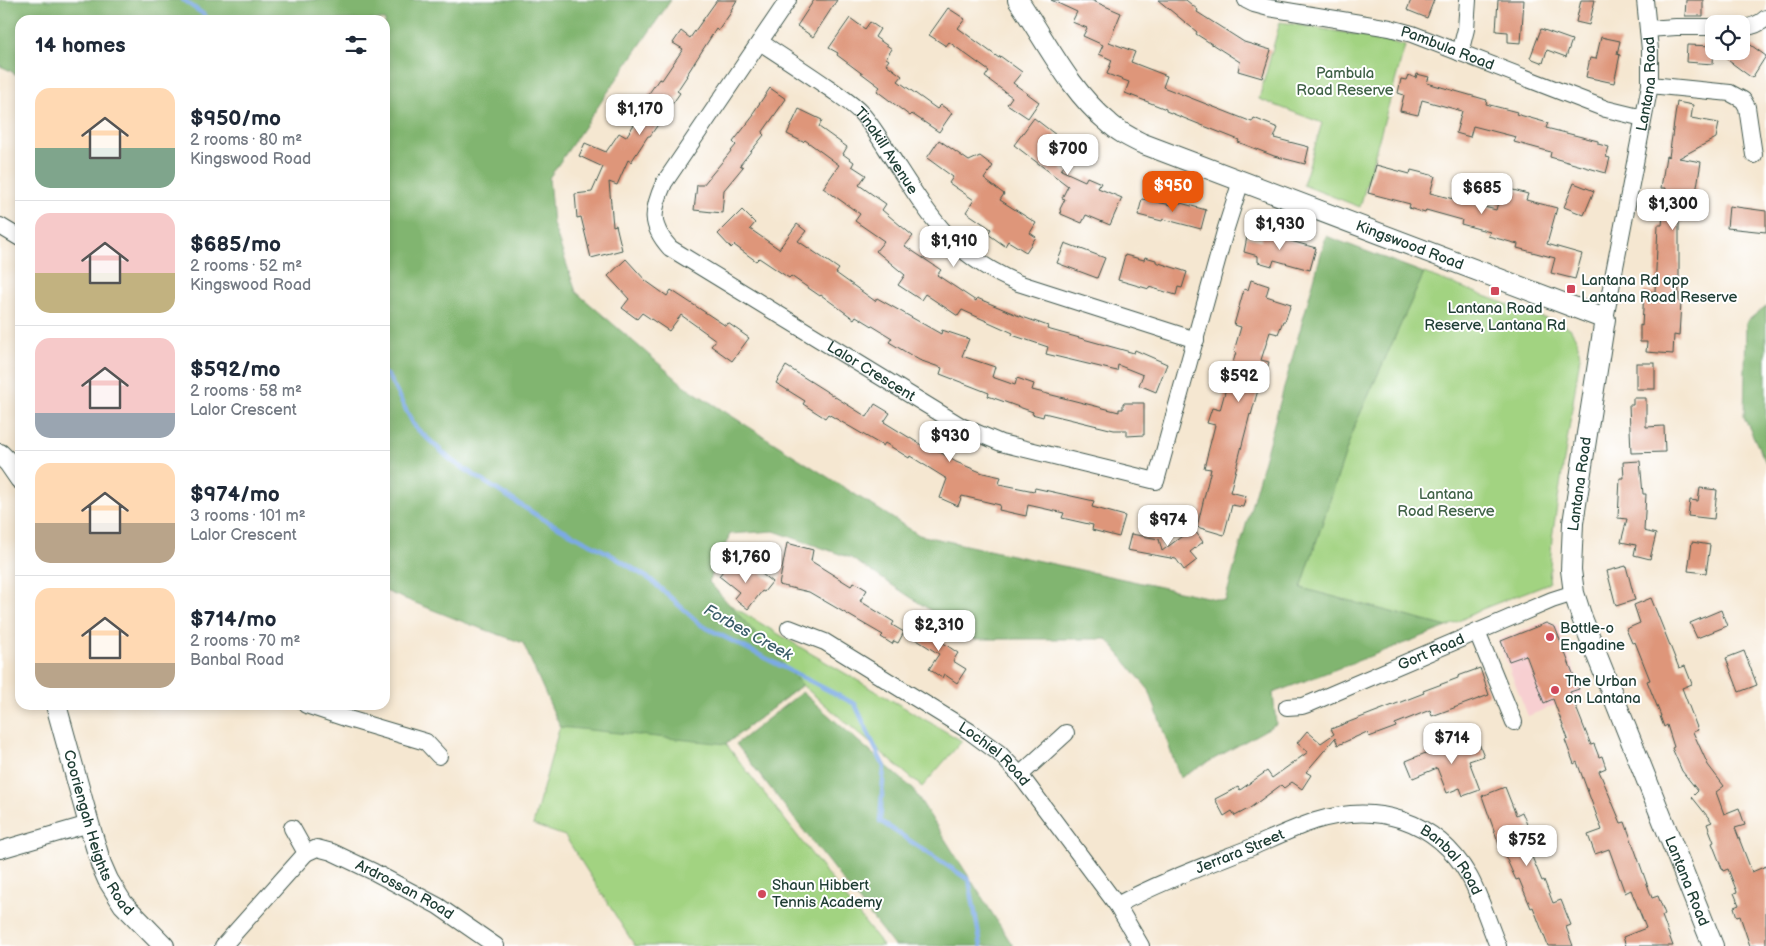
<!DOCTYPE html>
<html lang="en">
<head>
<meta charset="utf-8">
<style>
	:root { --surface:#fff; --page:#f2f2f3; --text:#1f2937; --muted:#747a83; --line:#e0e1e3; --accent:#ea580c }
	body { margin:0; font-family:"Balsamiq Sans",sans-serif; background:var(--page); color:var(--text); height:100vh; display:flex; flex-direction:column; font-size:19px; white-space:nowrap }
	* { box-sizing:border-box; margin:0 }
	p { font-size:16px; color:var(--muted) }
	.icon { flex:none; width:28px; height:28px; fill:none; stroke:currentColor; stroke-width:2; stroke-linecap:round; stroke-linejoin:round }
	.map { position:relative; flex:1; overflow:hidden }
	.details { position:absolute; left:15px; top:15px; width:375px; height:695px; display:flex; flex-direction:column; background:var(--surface); border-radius:15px; box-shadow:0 2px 8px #0003 }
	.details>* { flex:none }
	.controls { position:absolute; left:1705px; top:15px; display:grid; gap:10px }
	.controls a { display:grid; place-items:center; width:45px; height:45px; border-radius:10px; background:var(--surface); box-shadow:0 2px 8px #0003; font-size:25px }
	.price { position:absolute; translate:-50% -42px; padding:0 11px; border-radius:10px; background:#fff; color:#222; font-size:16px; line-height:32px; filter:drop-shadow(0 1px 2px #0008) }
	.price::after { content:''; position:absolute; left:50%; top:30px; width:15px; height:11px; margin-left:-8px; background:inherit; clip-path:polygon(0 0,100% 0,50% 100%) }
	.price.on { background:var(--accent); color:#fff }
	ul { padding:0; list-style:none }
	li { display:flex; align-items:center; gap:15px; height:125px; padding:0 20px }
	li+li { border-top:1px solid var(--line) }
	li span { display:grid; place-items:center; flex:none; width:140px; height:100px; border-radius:15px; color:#555 }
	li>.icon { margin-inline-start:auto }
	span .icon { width:60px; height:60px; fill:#fffc; stroke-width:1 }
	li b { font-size:21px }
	h2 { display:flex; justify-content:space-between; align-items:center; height:60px; padding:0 20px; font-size:21px }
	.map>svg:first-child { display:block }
	.built { fill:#f7cfd1 }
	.green { fill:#a2d381; stroke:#60885a }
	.forest { fill:#81b56f; stroke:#507952 }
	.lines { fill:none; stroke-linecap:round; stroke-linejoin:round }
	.stream { stroke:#7baae5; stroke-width:4.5 }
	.building { fill:#de967a }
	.minor-casing { stroke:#3f564c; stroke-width:18 }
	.tertiary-casing { stroke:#3f564c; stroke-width:22 }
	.minor { stroke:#fff; stroke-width:16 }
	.tertiary { stroke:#fff; stroke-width:20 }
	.poi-dot { fill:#d1495b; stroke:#fff; stroke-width:2 }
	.labels { text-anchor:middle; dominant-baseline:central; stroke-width:4; stroke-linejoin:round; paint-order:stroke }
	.street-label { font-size:15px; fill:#1f3d34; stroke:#fff }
	.park-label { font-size:15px; fill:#406247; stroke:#fff }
	.poi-label { font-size:15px; fill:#1f3d34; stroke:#fff; text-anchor:start }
	.water-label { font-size:16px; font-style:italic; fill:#3b5e69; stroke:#fff }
</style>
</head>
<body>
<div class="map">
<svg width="1766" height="946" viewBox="0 0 1766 946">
	<rect width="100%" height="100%" fill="#fff"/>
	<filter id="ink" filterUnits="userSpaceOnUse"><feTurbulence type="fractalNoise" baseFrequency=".02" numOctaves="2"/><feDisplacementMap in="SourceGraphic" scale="10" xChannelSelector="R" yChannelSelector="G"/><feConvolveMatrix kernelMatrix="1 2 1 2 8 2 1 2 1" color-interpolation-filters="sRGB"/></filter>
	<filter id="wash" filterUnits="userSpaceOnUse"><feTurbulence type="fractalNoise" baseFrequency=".0096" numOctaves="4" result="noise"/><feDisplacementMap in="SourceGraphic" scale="20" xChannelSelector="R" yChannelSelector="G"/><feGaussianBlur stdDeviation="1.12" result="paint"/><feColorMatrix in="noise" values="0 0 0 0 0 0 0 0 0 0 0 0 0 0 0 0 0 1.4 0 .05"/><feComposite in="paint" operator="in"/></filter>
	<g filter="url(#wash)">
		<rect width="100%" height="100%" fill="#f5e7d1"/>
		<!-- built -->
		<polygon class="built" points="1547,621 1557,625 1583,694 1528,716 1498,640"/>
		<!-- green -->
		<g class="green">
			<polygon points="1280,22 1377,38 1405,46 1360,207 1303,185 1322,123 1259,99"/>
			<polygon points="1424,273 1570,328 1577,340 1580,357 1552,538 1549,583 1482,609 1447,627 1301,588 1354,427"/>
			<polygon points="612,534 805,650 962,741 922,787 802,685 726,744 883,946 635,946 565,836 533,825"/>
		</g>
		<!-- forest -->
		<g class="forest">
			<polygon points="0,0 671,0 549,178 553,224 576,292 686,387 919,535 1225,601 1326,236 1424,273 1354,427 1301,588 1447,627 1273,693 1276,724 1180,778 1149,690 1107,639 974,639 851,558 774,531 730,534 709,582 802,685 726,744 560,727 523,643 466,623 385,591 385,20 20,20 20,77 9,70 0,66"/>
			<polygon points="1766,306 1766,463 1744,417 1746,322"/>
			<polygon points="802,692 913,789 1013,946 894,946 736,744"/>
		</g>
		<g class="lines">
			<!-- stream -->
			<g class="stream">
				<polyline points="183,0 203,14 207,20"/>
				<polyline points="385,374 388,376 415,427 452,461 541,518 608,553 651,580 701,625 855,704 884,767 880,821 969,880 981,946"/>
			</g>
		</g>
		<g id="blocks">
			<!-- building -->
			<g class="building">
				<polygon points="717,0 737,0 731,10 732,11 718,31 716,29 686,76 687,76 677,91 680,93 666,113 650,136 648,136 631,162 628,160 617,185 609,182 613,226 616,225 622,250 591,258 581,217 577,218 575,194 592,192 603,167 579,156 585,143 606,152 619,133 626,137 649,101 645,99 659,79 662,80 683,49 673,43 681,31 690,38"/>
				<polygon points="814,0 837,0 813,37 797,26"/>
				<polygon points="1051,0 1091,0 1121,13 1109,42 1135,52 1131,62 1167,76 1163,87 1252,122 1254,118 1278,128 1274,138 1309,147 1305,164 1274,156 1238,142 1239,140 1166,111 1166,109 1125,93 1129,82 1107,74 1112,60 1099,54 1103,45 1083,36 1087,28 1072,22 1077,12"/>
				<polygon points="1158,0 1186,0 1198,10 1197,12 1244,42 1271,50 1262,78 1238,71 1240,62 1196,34 1197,32"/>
				<polygon points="1411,0 1434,0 1427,18 1407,10"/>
				<polygon points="1498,0 1524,0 1521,43 1508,42 1508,32 1496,31"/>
				<polygon points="1581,0 1595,0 1589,25 1576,22"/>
				<polygon points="1686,0 1703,0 1703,16 1685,16"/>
				<polygon points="948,8 965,19 958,28 999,58 1000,56 1022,72 1013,83 1039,102 1028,118 1007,104 1012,97 985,77 989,71 949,42 946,46 929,35"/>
				<polygon points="850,18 865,29 870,22 880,29 875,37 892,49 886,58 889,60 886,64 902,76 898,81 937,109 941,105 952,113 939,132 912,114 910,116 877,91 880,87 837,55 838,53 829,48"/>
				<polygon points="1541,29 1572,40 1566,57 1547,50 1543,63 1530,58"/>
				<polygon points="1601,37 1620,41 1617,54 1620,55 1614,83 1586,77 1590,58 1596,59"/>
				<polygon points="1741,38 1766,56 1752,78 1725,58 1730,51 1741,51"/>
				<polygon points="1687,45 1714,46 1713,64 1686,62"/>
				<polygon points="1417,74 1429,77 1427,83 1487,100 1486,104 1517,112 1516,114 1548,123 1546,128 1598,141 1598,144 1609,147 1606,157 1610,158 1606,173 1550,157 1551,152 1514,142 1516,137 1473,126 1470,137 1456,133 1462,111 1422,100 1418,115 1400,111 1404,95 1398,93 1401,79 1406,80 1408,75 1416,78"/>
				<polygon points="770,88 786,99 762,133 764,135 740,165 743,167 724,190 722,213 694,210 697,185 703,185 736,145 733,142 754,115 753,113"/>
				<polygon points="1677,102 1693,105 1691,118 1719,123 1716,138 1679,158 1701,162 1696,193 1686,191 1682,221 1679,220 1679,302 1681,302 1679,336 1674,335 1673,354 1646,352 1647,342 1640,342 1640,325 1642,326 1644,291 1655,292 1658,225 1662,225 1666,188 1661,188 1666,156 1669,157"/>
				<polygon points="799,109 822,120 819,127 847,147 843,154 854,162 852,166 866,175 859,185 886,204 882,210 913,236 905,246 941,270 937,275 976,301 977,298 1017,315 1048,326 1047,329 1134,353 1135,350 1167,364 1156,392 1139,385 1143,375 1118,365 1117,371 1046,354 1048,347 1012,335 1013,333 962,310 958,316 925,294 921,300 898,285 905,275 876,251 884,241 855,221 860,214 823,188 839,165 805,140 803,142 787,134"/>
				<polygon points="1034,118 1056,135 1054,138 1074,152 1061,170 1085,181 1087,177 1101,183 1098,188 1122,198 1110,225 1086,215 1082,223 1061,214 1060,209 1065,199 1062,198 1068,186 1014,145"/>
				<polygon points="939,140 969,161 980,156 993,166 984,179 1004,194 1000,200 1036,223 1030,233 1036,237 1026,252 1008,241 1005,246 988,234 991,229 966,212 974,200 949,183 953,177 927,158"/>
				<polygon points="1376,165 1410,174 1411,170 1435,176 1430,193 1496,210 1502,187 1528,194 1526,200 1557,208 1547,244 1582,254 1575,279 1551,273 1555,258 1517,248 1518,244 1488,236 1490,232 1461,224 1462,220 1426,210 1425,213 1409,208 1410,204 1368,193"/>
				<polygon points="1574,183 1594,191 1584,215 1564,207"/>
				<polygon points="1142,199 1176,206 1177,202 1206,210 1201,229 1163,219 1162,221 1138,215"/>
				<polygon points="1729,206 1766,211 1766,232 1727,228"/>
				<polygon points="742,210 755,223 750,229 779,249 797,224 806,231 798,241 839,269 836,273 875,301 877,298 941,334 942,330 969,339 962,356 995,367 992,377 1015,385 1017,378 1034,384 1032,390 1119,412 1119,409 1123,409 1123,403 1144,403 1144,435 1127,436 1127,430 1114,430 1044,413 1043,417 1032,414 1033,412 988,396 989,393 940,374 942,368 919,360 889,342 892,338 856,316 854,319 821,295 820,296 791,276 789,278 759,258 756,261 734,245 731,248 718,234"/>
				<polygon points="1264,231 1281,235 1280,238 1316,248 1310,270 1274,260 1272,266 1258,262 1258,256 1244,252 1247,237 1261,240"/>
				<polygon points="1065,243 1105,258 1097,278 1057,263"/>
				<polygon points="1125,255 1144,260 1145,257 1156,260 1156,262 1187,272 1182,288 1178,287 1176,295 1149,287 1149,289 1118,280"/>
				<polygon points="626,259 646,281 667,296 671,290 726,326 728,323 749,338 732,361 711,346 716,340 681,315 669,331 642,313 637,319 622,308 629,299 608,276"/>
				<polygon points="1251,280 1269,286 1266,296 1291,304 1285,321 1283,321 1278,334 1270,332 1261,360 1269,362 1266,373 1263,372 1251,415 1250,414 1230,492 1246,496 1243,507 1232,505 1224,535 1197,527 1211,469 1204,468 1215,425 1207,423 1212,408 1220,410 1236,352 1234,351 1241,327 1234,325 1244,289 1248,290"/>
				<rect x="1636" y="363" width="19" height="26"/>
				<polygon points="786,366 867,417 875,404 890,413 884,422 923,446 925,443 956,462 983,473 1001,477 999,484 1034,491 1035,488 1094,501 1092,507 1125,516 1119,537 1092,530 1093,525 1062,518 1064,513 1028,505 1026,516 999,510 1000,505 962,496 958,506 940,498 947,479 910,456 909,458 885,443 883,446 828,414 825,418 803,404 805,401 776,383"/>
				<polygon points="1633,398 1646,398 1646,427 1664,426 1665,452 1631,453 1629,405 1633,405"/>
				<polygon points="1640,461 1643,494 1646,494 1644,531 1656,534 1650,559 1634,555 1636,545 1621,542 1627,519 1618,518 1620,478 1624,478 1623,462"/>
				<polygon points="1700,488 1717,490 1714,519 1688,516 1690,500 1698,501"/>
				<polygon points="1193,528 1203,542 1190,552 1197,560 1184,570 1176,559 1127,550 1131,534 1159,539 1162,551"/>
				<polygon points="1692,542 1710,545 1706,573 1688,571"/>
				<polygon points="787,543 813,550 811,561 851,586 854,582 867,590 860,601 894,622 892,625 904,632 898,643 894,641 892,644 881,637 883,635 809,592 779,585"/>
				<polygon points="730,562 746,575 752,566 772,582 764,592 762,591 748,609 734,598 739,592 719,576"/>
				<polygon points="1626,566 1635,600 1616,606 1607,571"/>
				<polygon points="1651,598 1679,668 1685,666 1692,684 1682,688 1698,730 1693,732 1708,765 1724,786 1716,792 1724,814 1739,808 1745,825 1735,828 1752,872 1766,866 1766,946 1750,946 1740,916 1737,917 1734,907 1739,905 1734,893 1737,892 1728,869 1723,871 1712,843 1714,842 1707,824 1712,822 1692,797 1698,791 1682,771 1672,748 1674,747 1667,725 1664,727 1660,716 1661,716 1647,681 1650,680 1635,642 1632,643 1626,629 1640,623 1634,605"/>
				<polygon points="1721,610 1727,626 1697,638 1690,623"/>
				<polygon points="922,620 946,635 942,642 958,653 953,661 966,669 957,683 944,674 942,678 929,669 939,654 912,637"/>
				<polygon points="1546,623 1555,627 1579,689 1570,692 1591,745 1594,744 1599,757 1602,756 1606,768 1599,771 1621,823 1625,822 1652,898 1658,896 1665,914 1662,916 1673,946 1626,946 1623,937 1646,928 1631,890 1625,893 1609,849 1595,854 1588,835 1602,830 1577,762 1574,764 1565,740 1568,739 1553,699 1544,703 1526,655 1509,661 1501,641"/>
				<polygon points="1744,651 1757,685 1739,692 1726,658"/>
				<polygon points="1480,668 1489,695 1432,716 1430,710 1395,724 1396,727 1369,737 1367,732 1338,745 1335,738 1306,772 1311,775 1302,789 1292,782 1284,788 1281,785 1250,808 1235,816 1232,811 1224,816 1215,799 1238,787 1240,790 1267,771 1272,778 1308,752 1297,743 1307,731 1321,743 1334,734 1331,729 1424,693 1423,691 1458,678 1458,676"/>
				<polygon points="1474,731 1484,756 1469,761 1480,790 1463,796 1460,788 1447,793 1437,768 1413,778 1406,761 1438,748 1440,754 1461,746 1458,737"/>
				<polygon points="1505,787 1516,815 1522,812 1532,837 1525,840 1542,881 1544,880 1553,903 1561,900 1571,925 1566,927 1573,946 1548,946 1533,907 1531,908 1519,879 1516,880 1502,849 1501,850 1482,796"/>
			</g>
		</g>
	</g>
	<g filter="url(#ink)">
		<use href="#blocks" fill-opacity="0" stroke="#3f564c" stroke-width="1"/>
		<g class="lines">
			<!-- minor casing -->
			<g class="minor-casing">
				<g id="minor">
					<path id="s1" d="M788 0 664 183C652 210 649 225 670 248L961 426 1001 443 1156 481 1226 228 1241 181"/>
					<path id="s2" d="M1246 0 1254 4 1269 8 1390 28 1412 34 1606 109 1643 118"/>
					<path d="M1741 28C1751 27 1759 25 1766 18"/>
					<polyline points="1648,29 1676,27 1714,27"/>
					<path id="s3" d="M760 42C783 57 806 72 829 88 840 96 853 104 862 114 875 129 885 147 896 164 932 220 954 256 1018 283L1196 340"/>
					<polyline points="1460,53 1466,29 1468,0"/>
					<polyline points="1650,85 1730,93 1743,100 1747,107 1754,155"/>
					<polyline points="0,226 20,238"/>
					<path id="s4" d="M1605 319 1650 85V50L1645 0"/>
					<path id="s5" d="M789 628 825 642 969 731 999 753 1020 775 1117 905 1141 946"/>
					<polyline points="1477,632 1514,722"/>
					<polyline points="306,705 345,718 426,742 439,756"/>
					<path id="s6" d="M1287 707 1302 706 1311 703 1552 600 1574 593"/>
					<polyline points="1020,775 1066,733"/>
					<path id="s7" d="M292 828 306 853 317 848 332 852 374 872 438 906 496 946"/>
					<polyline points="0,850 89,824"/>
					<path id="s8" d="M1117 905C1160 882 1207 865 1252 847 1273 838 1294 828 1315 821 1376 802 1436 819 1469 876 1480 895 1489 925 1498 946"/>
					<polyline points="223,946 306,853"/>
				</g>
			</g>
			<!-- tertiary casing -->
			<g class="tertiary-casing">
				<g id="tertiary">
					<path id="s9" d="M1018 0C1046 41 1070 91 1108 122 1117 131 1129 137 1141 143L1605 319 1573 523 1571 570 1574 593 1582 618 1713 946"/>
					<polyline points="0,454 9,463 20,479"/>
					<path id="s10" d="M56 705 89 824 101 864 108 880 123 904 164 946"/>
				</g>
			</g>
			<!-- minor -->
			<use href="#minor" class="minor"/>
			<!-- tertiary -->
			<use href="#tertiary" class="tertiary"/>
		</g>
	</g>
	<!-- markers -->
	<g class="poi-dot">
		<rect x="1566" y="284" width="10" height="10" rx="2.5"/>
		<rect x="1490" y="286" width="10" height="10" rx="2.5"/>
		<circle cx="1550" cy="637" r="5"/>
		<circle cx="1555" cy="690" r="5"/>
		<circle cx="762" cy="894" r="5"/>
	</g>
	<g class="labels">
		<!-- street labels -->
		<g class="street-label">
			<text stroke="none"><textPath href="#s2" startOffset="208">Pambula Road</textPath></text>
			<text stroke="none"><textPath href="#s4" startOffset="239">Lantana Road</textPath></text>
			<text stroke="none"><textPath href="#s3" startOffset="169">Tinakill Avenue</textPath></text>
			<text stroke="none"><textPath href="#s9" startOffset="479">Kingswood Road</textPath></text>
			<text stroke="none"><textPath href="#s1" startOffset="528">Lalor Crescent</textPath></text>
			<text transform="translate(1580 484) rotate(-82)">Lantana Road</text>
			<text stroke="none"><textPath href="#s6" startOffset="155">Gort Road</textPath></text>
			<text stroke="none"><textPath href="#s5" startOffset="242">Lochiel Road</textPath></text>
			<text stroke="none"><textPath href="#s10" startOffset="135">Cooriengah Heights Road</textPath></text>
			<text stroke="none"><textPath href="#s8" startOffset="134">Jerrara Street</textPath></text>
			<text stroke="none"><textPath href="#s8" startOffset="369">Banbal Road</textPath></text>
			<text stroke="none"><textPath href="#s9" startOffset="1274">Lantana Road</textPath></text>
			<text stroke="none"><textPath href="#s7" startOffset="138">Ardrossan Road</textPath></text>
		</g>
		<!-- park labels -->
		<g class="park-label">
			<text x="1345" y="73">Pambula<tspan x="1345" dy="17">Road Reserve</tspan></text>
			<text x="1446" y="494">Lantana<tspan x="1446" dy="17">Road Reserve</tspan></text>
		</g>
		<!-- poi labels -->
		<g class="poi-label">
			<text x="1581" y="280">Lantana Rd opp<tspan x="1581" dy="17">Lantana Road Reserve</tspan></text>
			<text x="1495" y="308" text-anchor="middle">Lantana Road<tspan x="1495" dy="17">Reserve, Lantana Rd</tspan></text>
			<text x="1560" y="628">Bottle-o<tspan x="1560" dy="17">Engadine</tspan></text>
			<text x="1565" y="681">The Urban<tspan x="1565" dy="17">on Lantana</tspan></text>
			<text x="772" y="885">Shaun Hibbert<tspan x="772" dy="17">Tennis Academy</tspan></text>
		</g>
		<!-- water labels -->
		<g class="water-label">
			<text transform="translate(748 633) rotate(29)">Forbes Creek</text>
		</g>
	</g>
</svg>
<div class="controls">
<a><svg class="icon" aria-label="locate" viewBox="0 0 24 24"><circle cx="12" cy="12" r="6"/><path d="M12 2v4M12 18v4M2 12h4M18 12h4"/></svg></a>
</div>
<b class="price" style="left:640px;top:136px">$1,170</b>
<b class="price" style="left:1068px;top:176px">$700</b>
<b class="price on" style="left:1173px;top:213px">$950</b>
<b class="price" style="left:1482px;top:215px">$685</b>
<b class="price" style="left:1673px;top:231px">$1,300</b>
<b class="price" style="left:1280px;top:251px">$1,930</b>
<b class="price" style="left:954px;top:268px">$1,910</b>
<b class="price" style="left:1239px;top:403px">$592</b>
<b class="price" style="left:950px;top:463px">$930</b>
<b class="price" style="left:1168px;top:547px">$974</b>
<b class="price" style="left:746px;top:584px">$1,760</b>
<b class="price" style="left:939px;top:652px">$2,310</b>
<b class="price" style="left:1452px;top:765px">$714</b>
<b class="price" style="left:1527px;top:867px">$752</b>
<section class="details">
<h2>14 homes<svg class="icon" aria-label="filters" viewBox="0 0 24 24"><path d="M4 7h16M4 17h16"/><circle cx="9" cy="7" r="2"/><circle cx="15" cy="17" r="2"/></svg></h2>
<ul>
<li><span style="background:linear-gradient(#ffd9b3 60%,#7fa58c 0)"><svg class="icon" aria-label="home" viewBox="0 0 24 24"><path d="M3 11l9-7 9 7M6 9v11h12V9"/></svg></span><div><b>$950/mo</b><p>2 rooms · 80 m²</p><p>Kingswood Road</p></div></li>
<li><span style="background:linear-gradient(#f6c9c9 60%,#c2b280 0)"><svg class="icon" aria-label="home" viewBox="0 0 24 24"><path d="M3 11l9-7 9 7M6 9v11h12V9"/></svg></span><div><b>$685/mo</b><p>2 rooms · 52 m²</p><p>Kingswood Road</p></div></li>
<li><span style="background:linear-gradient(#f6c9c9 75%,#9aa5b1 0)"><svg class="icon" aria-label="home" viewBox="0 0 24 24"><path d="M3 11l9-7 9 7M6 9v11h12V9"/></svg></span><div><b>$592/mo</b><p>2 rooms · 58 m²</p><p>Lalor Crescent</p></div></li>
<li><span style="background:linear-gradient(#ffd9b3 60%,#b9a48a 0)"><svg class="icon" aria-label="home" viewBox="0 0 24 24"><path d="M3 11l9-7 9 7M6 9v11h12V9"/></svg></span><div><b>$974/mo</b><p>3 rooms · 101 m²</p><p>Lalor Crescent</p></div></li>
<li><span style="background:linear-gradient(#ffd9b3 75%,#b9a48a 0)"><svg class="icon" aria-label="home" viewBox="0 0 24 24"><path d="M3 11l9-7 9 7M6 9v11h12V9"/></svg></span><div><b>$714/mo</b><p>2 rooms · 70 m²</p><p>Banbal Road</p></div></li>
</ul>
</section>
</div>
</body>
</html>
